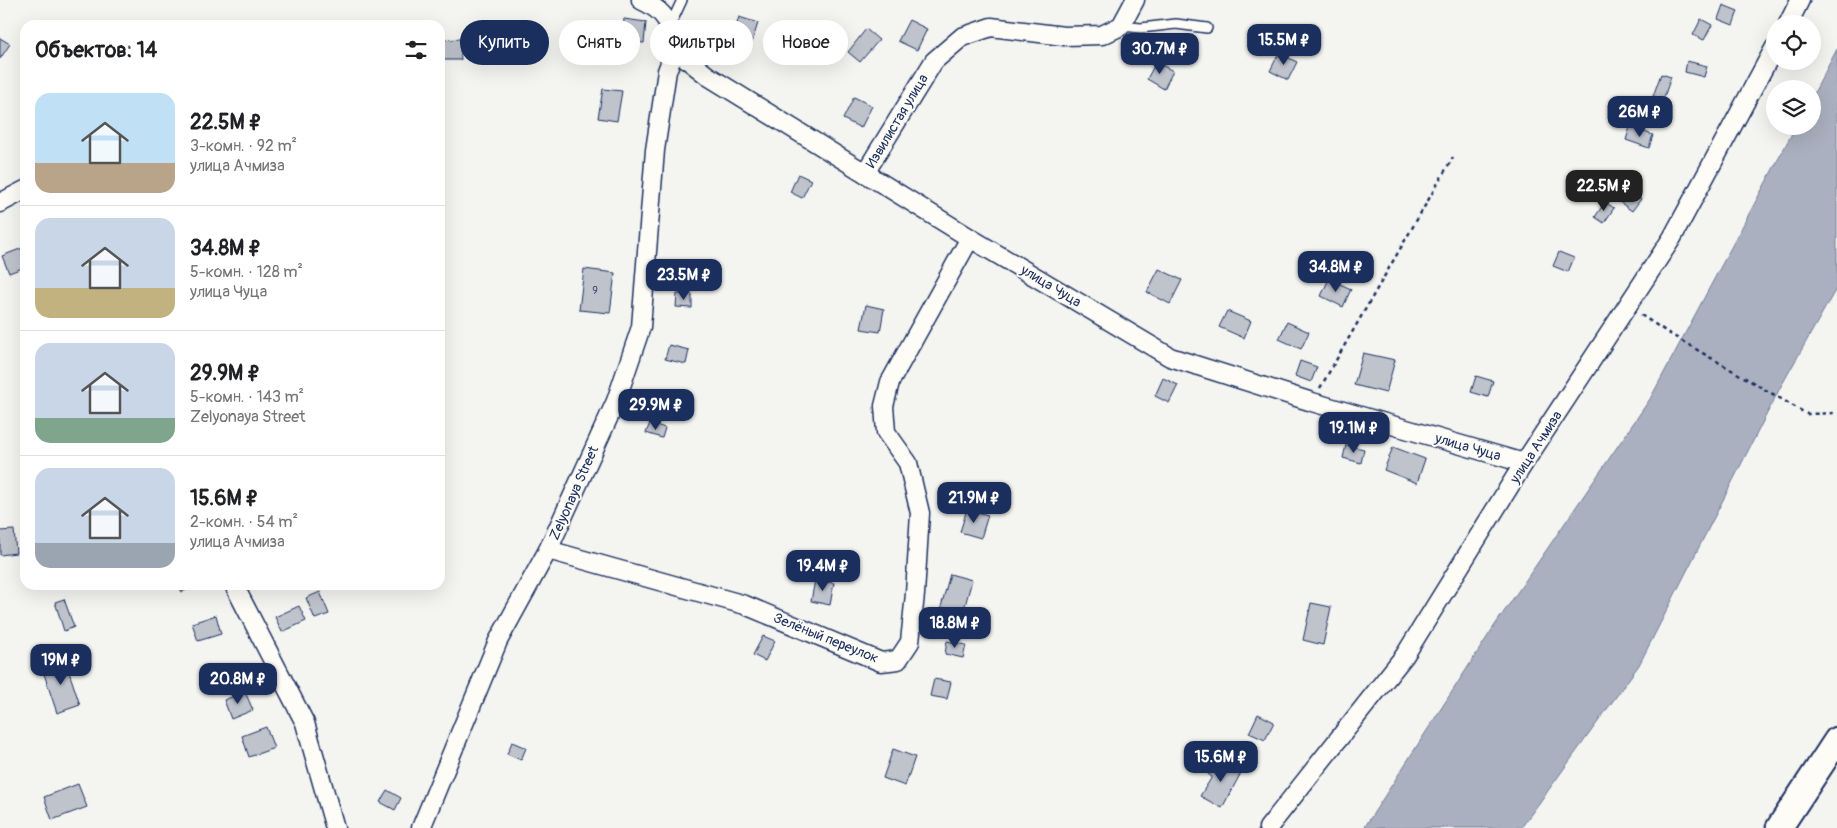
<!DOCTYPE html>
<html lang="ru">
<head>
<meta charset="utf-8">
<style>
	:root { --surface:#fff; --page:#f6f6f6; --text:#202124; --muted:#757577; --line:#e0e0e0; --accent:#1b2f5e }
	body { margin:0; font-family:Pangolin,sans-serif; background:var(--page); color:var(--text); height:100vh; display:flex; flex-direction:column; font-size:19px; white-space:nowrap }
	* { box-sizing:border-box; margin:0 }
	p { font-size:16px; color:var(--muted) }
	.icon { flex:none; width:28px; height:28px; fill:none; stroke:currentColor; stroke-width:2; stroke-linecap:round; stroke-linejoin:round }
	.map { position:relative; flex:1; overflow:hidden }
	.drawer { position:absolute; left:20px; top:20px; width:425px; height:570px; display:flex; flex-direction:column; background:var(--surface); border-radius:15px; box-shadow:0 5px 20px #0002 }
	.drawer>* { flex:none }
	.top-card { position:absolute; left:460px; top:20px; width:475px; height:45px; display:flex; gap:10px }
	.controls { position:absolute; left:1766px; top:15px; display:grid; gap:10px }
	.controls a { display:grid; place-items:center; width:55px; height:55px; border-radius:50%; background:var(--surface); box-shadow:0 5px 20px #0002; font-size:25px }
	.price { position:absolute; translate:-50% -42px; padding:0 11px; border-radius:10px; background:var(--accent); color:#fff; font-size:16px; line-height:32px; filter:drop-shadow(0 1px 2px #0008) }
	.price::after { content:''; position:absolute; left:50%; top:30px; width:15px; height:11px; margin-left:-8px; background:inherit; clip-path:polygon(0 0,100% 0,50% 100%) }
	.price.current { background:#222; color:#fff }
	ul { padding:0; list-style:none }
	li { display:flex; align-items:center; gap:15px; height:125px; padding:0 15px }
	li+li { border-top:1px solid var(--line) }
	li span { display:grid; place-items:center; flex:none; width:140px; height:100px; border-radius:15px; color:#555 }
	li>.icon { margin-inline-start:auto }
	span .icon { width:60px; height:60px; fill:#fffc; stroke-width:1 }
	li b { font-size:21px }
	h2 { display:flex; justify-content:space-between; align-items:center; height:60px; padding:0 15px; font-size:21px }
	.tag { padding:0 18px; border-radius:22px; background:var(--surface); box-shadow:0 5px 20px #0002; font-size:18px; line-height:45px }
	.tag.current { background:var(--accent); color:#fff }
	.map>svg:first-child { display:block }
	.water { fill:#aab0bf; stroke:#717c98 }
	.building { fill:#bfc3cc; stroke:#1b2f5e }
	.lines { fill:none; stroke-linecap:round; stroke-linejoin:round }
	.lane-casing { stroke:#1b2f5e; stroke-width:12 }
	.street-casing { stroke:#1b2f5e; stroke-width:21 }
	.secondary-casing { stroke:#1b2f5e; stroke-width:29 }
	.path { stroke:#1b2f5e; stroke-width:2.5; stroke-dasharray:4 4; stroke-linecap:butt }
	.lane { stroke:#fdfcf7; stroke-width:9 }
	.street { stroke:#fdfcf7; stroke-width:18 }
	.secondary { stroke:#fdfcf7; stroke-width:25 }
	.labels { text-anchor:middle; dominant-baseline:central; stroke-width:4; stroke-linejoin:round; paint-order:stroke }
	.number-label { font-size:11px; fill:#44547a }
	.street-label { font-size:14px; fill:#1b2f5e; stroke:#fdfcf7 }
</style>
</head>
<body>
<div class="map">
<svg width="1837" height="828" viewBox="0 0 1837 828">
	<rect width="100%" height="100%" fill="#f4f4f1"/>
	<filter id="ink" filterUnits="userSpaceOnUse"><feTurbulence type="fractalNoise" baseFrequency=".02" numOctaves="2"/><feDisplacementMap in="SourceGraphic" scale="10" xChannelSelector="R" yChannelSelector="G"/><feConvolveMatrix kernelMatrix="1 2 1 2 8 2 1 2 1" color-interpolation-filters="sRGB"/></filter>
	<g filter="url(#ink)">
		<!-- water -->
		<polygon class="water" points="1837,49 1837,287 1780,388 1639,665 1521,828 1364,828 1495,625 1650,399 1796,126 1812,126 1813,95"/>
		<!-- building -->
		<g class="building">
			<polygon points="1723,5 1738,11 1733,25 1718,19"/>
			<polygon points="739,17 758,23 751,45 732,39"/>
			<polygon points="624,19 646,22 644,43 621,41"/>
			<polygon points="1701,19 1712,25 1704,40 1693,35"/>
			<polygon points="909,20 927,29 917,50 898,41"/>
			<polygon points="866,29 879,40 860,62 848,52"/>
			<polygon points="0,38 10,44 0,59"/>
			<polygon points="460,39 461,60 440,60 440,40"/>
			<polygon points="1279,53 1297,62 1288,80 1270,71"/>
			<polygon points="1687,61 1707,66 1704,77 1685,72"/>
			<polygon points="1156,62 1173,71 1164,89 1147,79"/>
			<polygon points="1661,74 1671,77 1663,100 1653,96"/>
			<polygon points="603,89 622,91 617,121 598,118"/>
			<polygon points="854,97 872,106 861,128 843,119"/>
			<polygon points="1630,127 1653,135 1649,148 1626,140"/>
			<polygon points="798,174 811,180 802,198 790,192"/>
			<polygon points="1616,181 1641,199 1632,211 1607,193"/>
			<polygon points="1605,202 1614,208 1604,223 1595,217"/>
			<polygon points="25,247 25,267 9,273 2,256"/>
			<polygon points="1559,252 1574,258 1568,272 1553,266"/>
			<polygon points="584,269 615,273 610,313 579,310"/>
			<polygon points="1159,269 1182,280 1170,304 1147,292"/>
			<polygon points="1329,279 1351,289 1343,307 1321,296"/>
			<polygon points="677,294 692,294 692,308 676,307"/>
			<polygon points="866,305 884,309 880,332 861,329"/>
			<polygon points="1227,311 1251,321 1244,338 1219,327"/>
			<polygon points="1287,322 1309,332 1301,349 1279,339"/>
			<polygon points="669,345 689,350 686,364 665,359"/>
			<polygon points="1363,353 1395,360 1386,393 1354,385"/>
			<polygon points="1300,361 1317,367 1311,382 1295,376"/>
			<polygon points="1476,376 1493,381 1488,397 1471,392"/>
			<polygon points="1163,378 1178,385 1169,403 1155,396"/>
			<polygon points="650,423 665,428 662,438 646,433"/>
			<polygon points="1346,445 1364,449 1361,463 1343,458"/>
			<polygon points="1393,447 1425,459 1417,483 1384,470"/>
			<polygon points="967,509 988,515 981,538 960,532"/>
			<polygon points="14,530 16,553 0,555 0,531"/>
			<polygon points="950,574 972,580 963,613 941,607"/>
			<polygon points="815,580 834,583 830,605 811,601"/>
			<polygon points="178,585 196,585 182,592"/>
			<polygon points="320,592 329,614 315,619 306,598"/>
			<polygon points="64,599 74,627 64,631 55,602"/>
			<polygon points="1311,603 1331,607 1323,645 1303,640"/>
			<polygon points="299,606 306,621 282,632 275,617"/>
			<polygon points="216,615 221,634 198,641 192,623"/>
			<polygon points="763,636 775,641 765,661 753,655"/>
			<polygon points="947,641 966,645 963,658 945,654"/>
			<polygon points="65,660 80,705 57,713 42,668"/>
			<polygon points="934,679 951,682 947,699 930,696"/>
			<polygon points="245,692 253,710 231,719 224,700"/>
			<polygon points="1258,714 1274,722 1265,740 1249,733"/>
			<polygon points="266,727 274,748 249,757 242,736"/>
			<polygon points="512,742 526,748 521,760 507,754"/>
			<polygon points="893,749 915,757 905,786 883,778"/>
			<polygon points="1217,759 1242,771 1222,808 1200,796 1212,777 1208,774"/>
			<polygon points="78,784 87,807 52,820 44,797"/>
			<polygon points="387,790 401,798 395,810 380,802"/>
		</g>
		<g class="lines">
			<!-- lane casing -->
			<g class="lane-casing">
				<g id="lane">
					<polyline points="670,26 682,0"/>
					<polyline points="1121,26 1141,28 1176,24 1207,28"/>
				</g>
			</g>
			<!-- street casing -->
			<g class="street-casing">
				<g id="street">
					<path d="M641 0C667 12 670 23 675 50L708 76 970 238 1170 357 1312 402 1524 463"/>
					<polyline points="1788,24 1800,0"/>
					<polyline points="865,173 934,61 962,37 991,27 1064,36 1102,35 1121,26 1135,0"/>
					<polyline points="0,203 25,190"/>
					<polyline points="548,550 745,605 881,662 898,660 910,642 915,594 920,513 908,463 886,432 884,406 890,382 970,238"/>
					<polyline points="234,585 305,723 335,828"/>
					<polyline points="421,828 498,641 548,550 616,401 641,327 655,150 667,71 675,50"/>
					<polyline points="1268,828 1405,655 1524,463 1672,238 1775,47"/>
				</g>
			</g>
			<!-- secondary casing -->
			<g class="secondary-casing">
				<polyline id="secondary" points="1779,828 1837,740"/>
			</g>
			<!-- path -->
			<g class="path">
				<polyline points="1641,315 1670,334 1807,414 1837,413"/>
				<polyline points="1320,388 1453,157"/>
			</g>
			<!-- lane -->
			<use href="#lane" class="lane"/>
			<!-- street -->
			<use href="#street" class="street"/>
			<!-- secondary -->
			<use href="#secondary" class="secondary"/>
		</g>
	</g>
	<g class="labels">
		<!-- number labels -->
		<g class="number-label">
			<text x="595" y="290">9</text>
		</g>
		<!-- street labels -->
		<g class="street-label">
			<text transform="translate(897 121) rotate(-59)">Извилистая улица</text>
			<text transform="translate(1051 286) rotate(31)">улица Чуца</text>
			<text transform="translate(1468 447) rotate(16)">улица Чуца</text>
			<text transform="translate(1536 447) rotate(-57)">улица Ачмиза</text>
			<text transform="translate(574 493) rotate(-66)">Zelyonaya Street</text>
			<text transform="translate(826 638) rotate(22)">Зелёный переулок</text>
		</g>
	</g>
</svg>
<div class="controls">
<a><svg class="icon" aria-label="locate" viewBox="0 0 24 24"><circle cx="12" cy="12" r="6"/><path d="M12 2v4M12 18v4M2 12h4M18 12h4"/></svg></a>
<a><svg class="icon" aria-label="layers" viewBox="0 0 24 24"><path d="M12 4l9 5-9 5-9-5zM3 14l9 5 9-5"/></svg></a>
</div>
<b class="price" style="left:1284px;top:66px">15.5M ₽</b>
<b class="price" style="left:1160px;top:75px">30.7M ₽</b>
<b class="price" style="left:1640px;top:138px">26M ₽</b>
<b class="price current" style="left:1604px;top:212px">22.5M ₽</b>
<b class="price" style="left:1336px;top:293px">34.8M ₽</b>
<b class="price" style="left:684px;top:301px">23.5M ₽</b>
<b class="price" style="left:656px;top:431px">29.9M ₽</b>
<b class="price" style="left:1354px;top:454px">19.1M ₽</b>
<b class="price" style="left:974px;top:524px">21.9M ₽</b>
<b class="price" style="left:823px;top:592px">19.4M ₽</b>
<b class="price" style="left:955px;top:649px">18.8M ₽</b>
<b class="price" style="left:61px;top:686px">19M ₽</b>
<b class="price" style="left:238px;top:705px">20.8M ₽</b>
<b class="price" style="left:1221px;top:783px">15.6M ₽</b>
<div class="top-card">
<a class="tag current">Купить</a>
<a class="tag">Снять</a>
<a class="tag">Фильтры</a>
<a class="tag">Новое</a>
</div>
<section class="drawer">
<h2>Объектов: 14<svg class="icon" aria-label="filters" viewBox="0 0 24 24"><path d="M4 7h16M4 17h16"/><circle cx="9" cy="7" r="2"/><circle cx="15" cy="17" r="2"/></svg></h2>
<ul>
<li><span style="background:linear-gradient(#bfe0f5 70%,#b9a48a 0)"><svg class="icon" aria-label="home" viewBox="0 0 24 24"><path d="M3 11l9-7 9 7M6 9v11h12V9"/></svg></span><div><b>22.5M ₽</b><p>3-комн. · 92 m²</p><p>улица Ачмиза</p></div></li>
<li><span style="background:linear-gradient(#c9d6e8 70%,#c2b280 0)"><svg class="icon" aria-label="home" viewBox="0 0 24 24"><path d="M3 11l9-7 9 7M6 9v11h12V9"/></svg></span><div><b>34.8M ₽</b><p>5-комн. · 128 m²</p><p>улица Чуца</p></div></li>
<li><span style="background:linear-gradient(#c9d6e8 75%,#7fa58c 0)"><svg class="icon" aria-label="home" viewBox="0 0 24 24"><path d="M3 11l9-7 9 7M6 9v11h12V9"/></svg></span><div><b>29.9M ₽</b><p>5-комн. · 143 m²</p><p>Zelyonaya Street</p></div></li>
<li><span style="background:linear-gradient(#c9d6e8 75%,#9aa5b1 0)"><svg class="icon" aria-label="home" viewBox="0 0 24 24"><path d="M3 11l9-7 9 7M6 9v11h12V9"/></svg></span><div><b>15.6M ₽</b><p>2-комн. · 54 m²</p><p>улица Ачмиза</p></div></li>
</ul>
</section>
</div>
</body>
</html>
